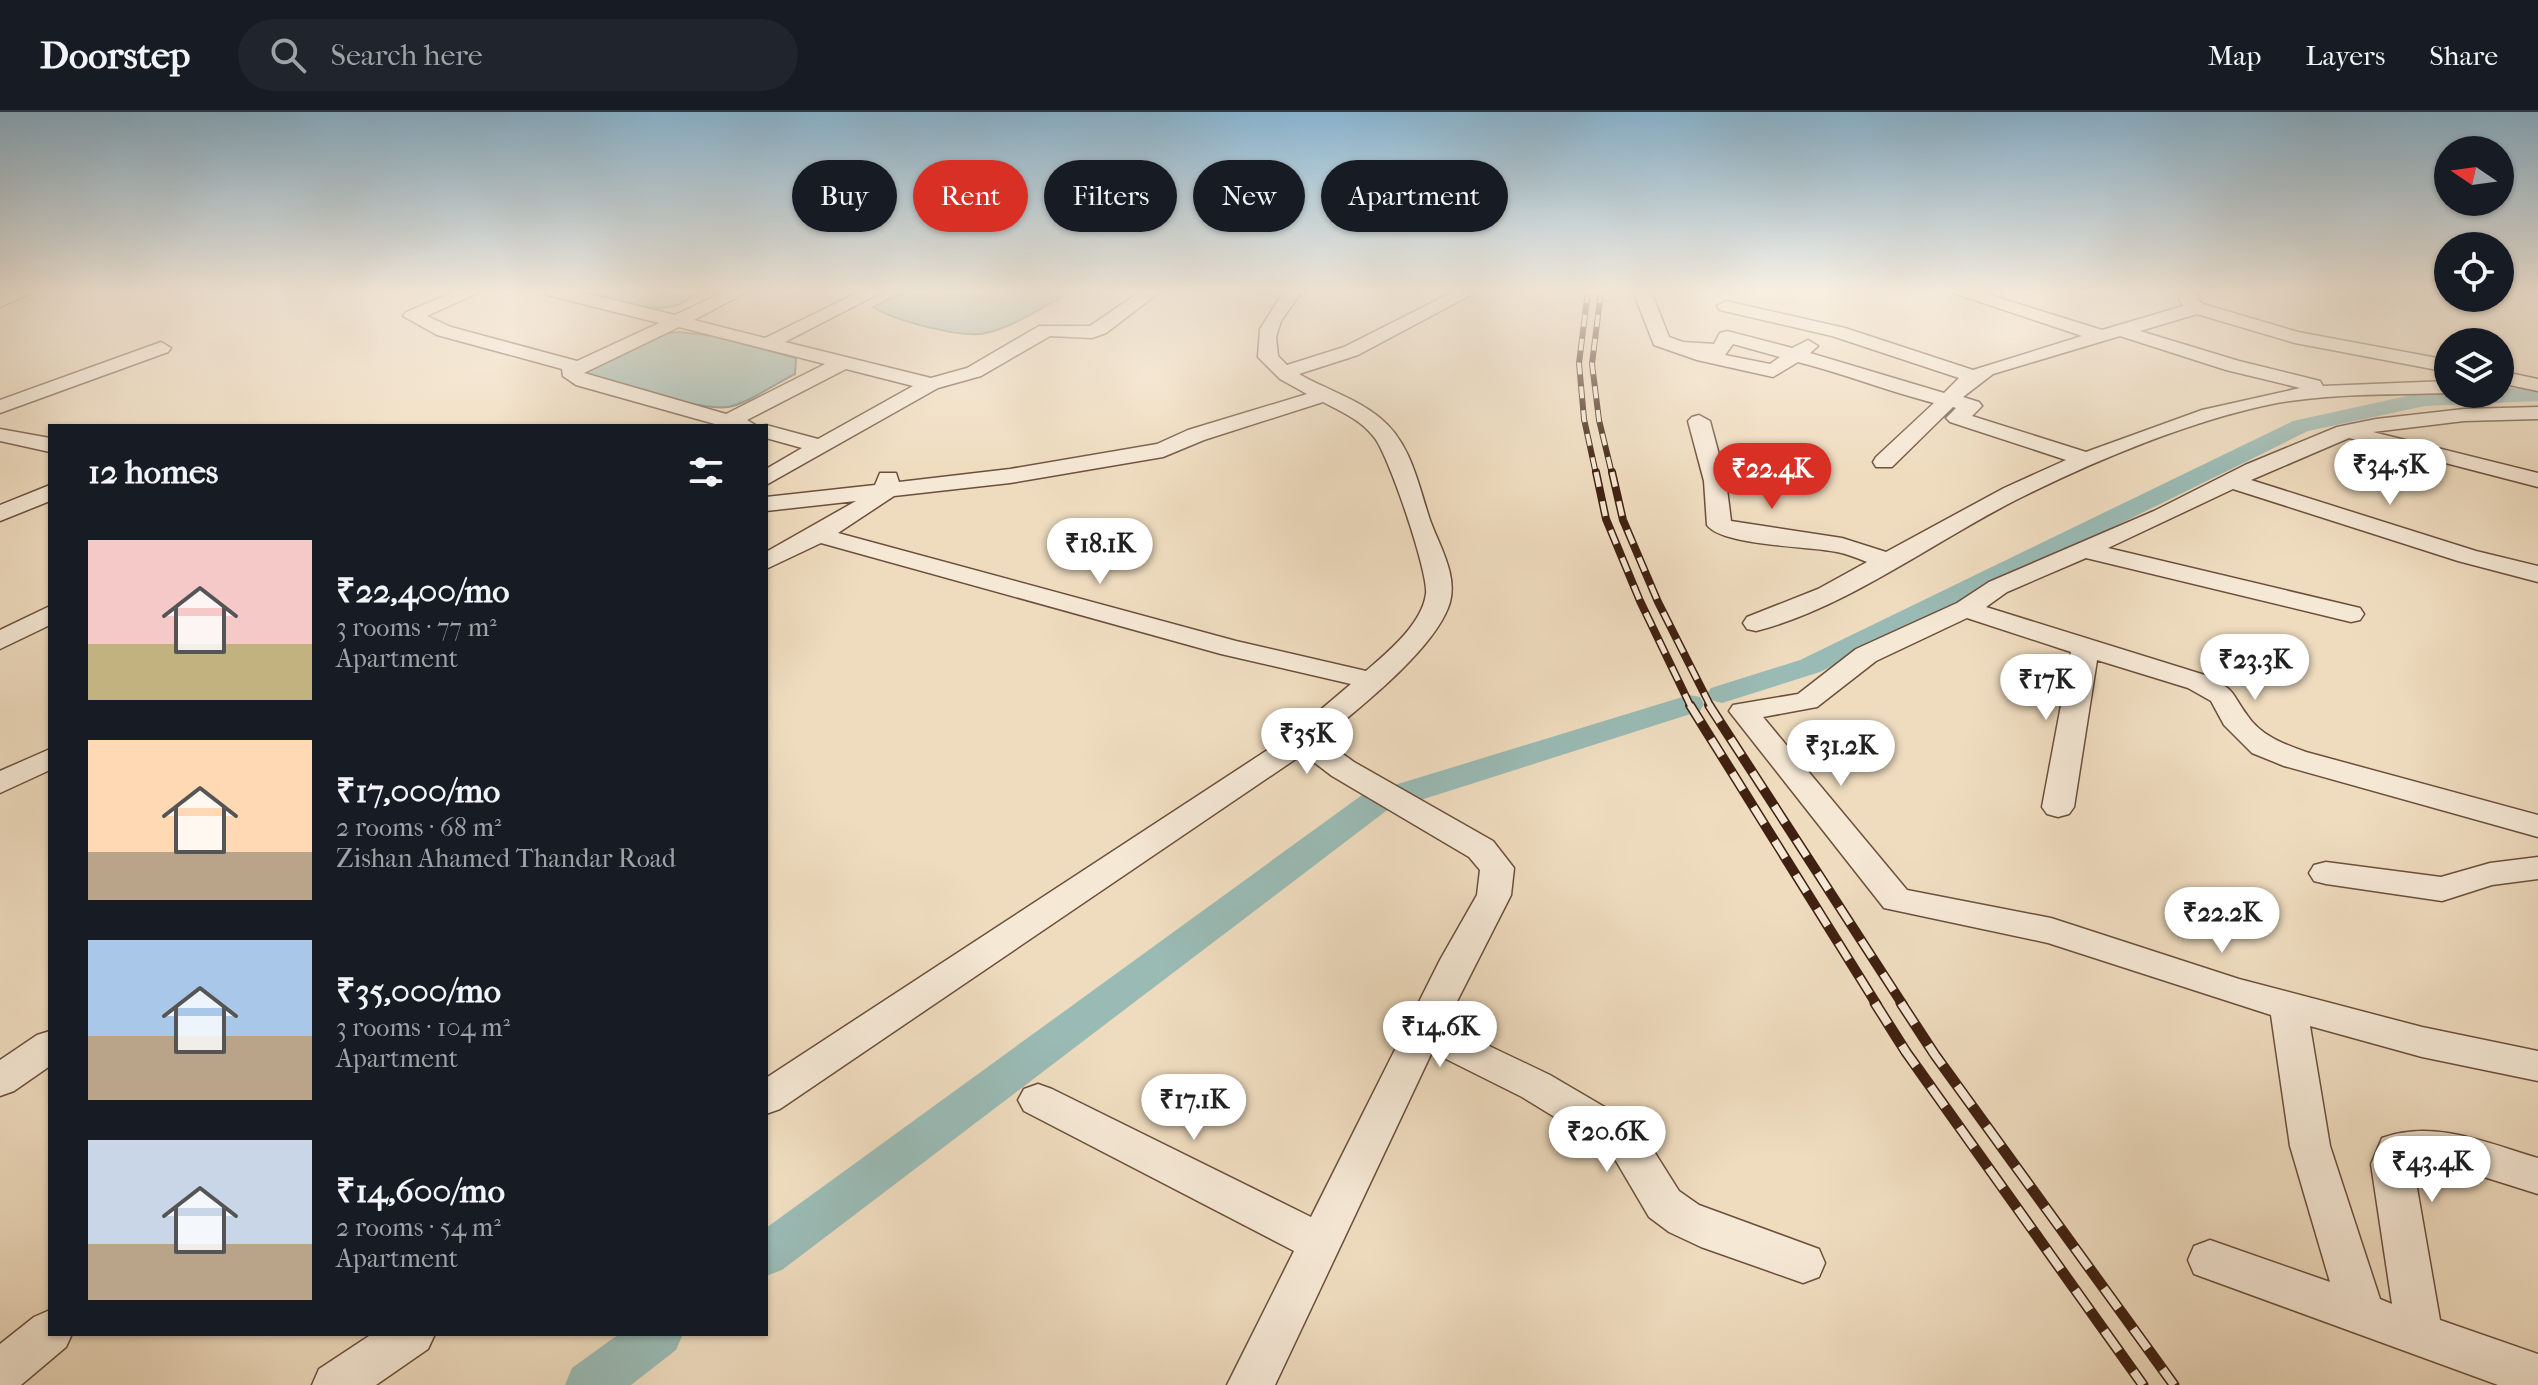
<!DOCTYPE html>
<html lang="en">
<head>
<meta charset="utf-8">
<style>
	:root { --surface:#171b24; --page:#20242c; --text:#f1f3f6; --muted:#9ea1a6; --line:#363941; --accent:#d93025 }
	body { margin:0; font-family:"IM FELL French Canon",serif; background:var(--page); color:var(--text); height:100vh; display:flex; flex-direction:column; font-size:30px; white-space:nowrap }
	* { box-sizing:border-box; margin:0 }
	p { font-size:26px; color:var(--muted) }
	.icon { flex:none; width:44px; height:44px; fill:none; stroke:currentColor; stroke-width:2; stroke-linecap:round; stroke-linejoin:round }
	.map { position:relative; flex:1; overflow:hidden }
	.details { position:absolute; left:48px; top:312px; width:720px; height:912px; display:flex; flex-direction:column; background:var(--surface); border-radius:0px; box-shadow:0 2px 6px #0004 }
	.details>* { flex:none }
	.hud { position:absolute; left:792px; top:48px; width:760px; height:72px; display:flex; gap:16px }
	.needle { width:52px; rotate:283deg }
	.buttons { position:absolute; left:2434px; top:24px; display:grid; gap:16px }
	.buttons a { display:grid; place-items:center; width:80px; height:80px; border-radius:50%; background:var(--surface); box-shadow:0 2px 6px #0004; font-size:40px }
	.price { position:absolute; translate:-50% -68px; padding:0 18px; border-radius:28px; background:#fff; color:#222; font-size:26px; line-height:52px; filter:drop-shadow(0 2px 4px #0008) }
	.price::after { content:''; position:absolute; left:50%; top:48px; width:24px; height:18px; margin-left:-12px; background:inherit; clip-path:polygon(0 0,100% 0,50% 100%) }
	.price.current { background:var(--accent); color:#fff }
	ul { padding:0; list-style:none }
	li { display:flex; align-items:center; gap:24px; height:200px; padding:0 40px }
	li span { display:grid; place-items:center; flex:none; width:224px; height:160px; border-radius:0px; color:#555 }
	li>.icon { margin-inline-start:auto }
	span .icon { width:96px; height:96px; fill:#fffc; stroke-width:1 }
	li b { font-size:34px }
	h2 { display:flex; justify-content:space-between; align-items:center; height:96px; padding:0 40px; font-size:34px }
	.pill { padding:0 28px; border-radius:36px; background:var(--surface); box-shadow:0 2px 6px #0004; font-size:28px; line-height:72px }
	.pill.current { background:var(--accent); color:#fff }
	header { display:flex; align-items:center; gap:48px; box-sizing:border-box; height:112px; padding:0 40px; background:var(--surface); border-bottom:2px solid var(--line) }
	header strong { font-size:38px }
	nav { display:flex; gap:44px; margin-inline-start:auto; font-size:28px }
	.search { width:560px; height:72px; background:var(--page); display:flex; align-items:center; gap:20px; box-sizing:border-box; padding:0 28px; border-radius:44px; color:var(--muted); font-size:30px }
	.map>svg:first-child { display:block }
	.water { fill:#9abbb5; stroke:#767d73; stroke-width:2 }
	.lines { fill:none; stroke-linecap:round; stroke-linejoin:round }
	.canal { fill:#9abbb5; fill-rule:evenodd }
	.minor-casing { stroke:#6c4f3c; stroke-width:3 }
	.minor { fill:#f5e8d5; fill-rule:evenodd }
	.rail-far3-casing { stroke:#402010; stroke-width:6 }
	.rail-far2-casing { stroke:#402010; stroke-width:8 }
	.rail-far1-casing { stroke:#402010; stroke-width:10 }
	.rail-casing { stroke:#402010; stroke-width:11 }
	.rail-far3 { stroke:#f5e8d5; stroke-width:4; stroke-dasharray:12; stroke-linecap:butt }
	.rail-far2 { stroke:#f5e8d5; stroke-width:5; stroke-dasharray:15; stroke-linecap:butt }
	.rail-far1 { stroke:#f5e8d5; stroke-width:7; stroke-dasharray:20; stroke-linecap:butt }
	.rail { stroke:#f5e8d5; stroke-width:8; stroke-dasharray:25; stroke-linecap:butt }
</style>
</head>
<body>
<header>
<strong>Doorstep</strong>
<div class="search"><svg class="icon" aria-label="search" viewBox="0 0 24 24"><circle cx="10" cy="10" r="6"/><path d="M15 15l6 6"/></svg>Search here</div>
<nav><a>Map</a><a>Layers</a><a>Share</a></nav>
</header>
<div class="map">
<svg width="2538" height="1273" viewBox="0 0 2538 1273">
	<rect width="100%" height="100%" fill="#efdcbf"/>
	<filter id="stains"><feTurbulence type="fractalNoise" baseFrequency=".0025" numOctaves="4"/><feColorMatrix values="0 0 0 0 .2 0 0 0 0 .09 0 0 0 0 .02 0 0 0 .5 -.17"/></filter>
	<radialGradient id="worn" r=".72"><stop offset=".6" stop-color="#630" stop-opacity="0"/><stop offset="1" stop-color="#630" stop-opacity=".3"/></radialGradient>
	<!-- water -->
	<g class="water">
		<path d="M580 179H698C668 212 616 189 580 179Z"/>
		<path d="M904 179H1070C1047 194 1012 215 986 221 962 227 893 208 873 195Z"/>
		<path d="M679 220 714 224 796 246 795 262C778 270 745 293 728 295 698 299 618 272 587 262L588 256 668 221Z"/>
	</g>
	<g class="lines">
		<!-- canal -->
		<g class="canal">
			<polygon points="2538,275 2538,289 2425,294 2308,319 1820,560 1722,591 1711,588 1707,582 1711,576 1800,548 2293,309 2425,280 2500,282 2500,277"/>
			<polygon points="1689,583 1700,585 1704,592 1700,599 1386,699 782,1158 766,1164 766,1116 1362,683"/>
			<polygon points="619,1222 683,1222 676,1238 631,1273 565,1273 572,1256"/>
		</g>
		<!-- minor casing -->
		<g class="minor-casing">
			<g id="minor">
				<polygon points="11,179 36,179 0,195 0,184"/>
				<path d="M457 179H482L427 204 451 215 577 249 659 211 547 183 545 179H577L675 203 726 179H749L694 208 765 226 861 179H884L785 230 931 266 967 256 1039 214H1090L1141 179H1161L1106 221 1092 226 1050 224 981 264 938 276 766 373V357L802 336 766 326V314H760L766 313 818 327 913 274 846 257 747 308 757 314H722L576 273 563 264 562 257 437 223 403 204 406 200ZM679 215 825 252 726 302 584 261Z"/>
				<path d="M1284 179H1302L1281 209 1276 225 1278 244 1287 253 1344 235 1455 179H1478L1358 243 1299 262C1325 277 1356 286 1380 306 1411 331 1418 372 1430 408 1440 436 1460 466 1448 496 1430 541 1359 596 1322 627L1354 650 1493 729 1514 756 1511 783 1445 913 1550 963 1625 1007 1645 1025 1679 1079 1699 1093 1819 1137 1825 1151 1819 1165 1803 1171 1701 1135 1669 1120 1649 1105 1616 1049 1597 1031 1522 985 1432 940 1275 1273H1227L1294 1139 1024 999 1018 988 1024 977 1038 972 1052 977 1311 1105 1440 848 1477 783 1480 758 1469 745 1332 664 1303 642 780 997 766 1002V966L1292 622 1351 572 1221 542 821 431 766 457V440L856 389 766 399V385L875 373 880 361H896L899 370 1010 357 1157 332 1188 318 1307 282 1280 267 1258 245 1260 217ZM1323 290C1342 300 1361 308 1374 325 1388 341 1429 462 1426 482 1422 512 1388 540 1366 559L1236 529 838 421 894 384 1010 371 1163 345 1204 328Z"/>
				<path d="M1633 179H1651L1669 225 1683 230 1714 232 1720 221 1727 219 1792 236 1808 228 1818 234 1810 241 1944 281 1959 266 1832 224 1720 198 1717 194 1726 189 1845 216 1973 258 2082 224 1947 179H1977L2102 218 2183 194 2179 187 2183 179H2199L2197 187 2203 192 2298 220 2448 248V260L2295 231 2197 202 2140 219 2239 249 2320 269 2323 274 2448 269V281C2390 283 2329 281 2272 292 2190 309 2096 348 2022 385 1937 427 1847 496 1756 519L1747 517 1743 511 1747 505 1818 477 1867 450C1857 446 1847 442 1837 440 1809 434 1722 434 1707 413L1704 369 1688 309 1692 305 1699 303 1710 309 1726 369 1731 409 1842 426 1886 440 2004 376 2066 348 1950 310 1946 306 1956 296 1953 295 1892 355H1876L1873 350 1876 345 1934 291C1887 279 1845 262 1798 250L1773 265 1697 248 1654 233ZM2120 224 2226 258 2300 276 2202 298 2086 340 1972 304 1982 294 1979 290 1963 285 1993 262ZM1733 232 1780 245 1770 252 1725 243Z"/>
				<polygon points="161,230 171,236 168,240 0,301 0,288"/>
				<polygon points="2500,259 2538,267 2538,279 2500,271"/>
				<path d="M2538 295V307L2464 309 2373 320 2538 361V375L2349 326 2251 368 2476 439 2538 454V470L2458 449 2233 377 2108 436 2360 496 2364 502 2360 508 2351 510 2086 446 2007 480 1986 495 2208 564C2238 581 2229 578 2247 603 2261 624 2284 632 2306 640L2538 703V725L2284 654 2252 641 2224 613 2211 589 2188 576 2097 548 2074 695 2069 702 2058 705 2047 702 2042 695 2071 540 1967 506 1876 549 1817 595 1763 605 1907 778 2051 806 2239 867 2422 915 2538 939V969L2422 945 2310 914 2330 1034 2380 1187 2392 1192 2371 1052 2382 1026C2434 1007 2487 1031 2538 1046V1082L2468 1060 2413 1053 2440 1208 2538 1242V1273H2498L2194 1162 2188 1148 2194 1134 2210 1128 2330 1170 2290 1034 2271 903 2048 831 1884 796 1729 599 1733 593 1798 582 1856 537 1957 491 1989 470 2154 399 2245 353 2337 315 2376 307 2464 297Z"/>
				<polygon points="0,317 50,326 50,340 0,329"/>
				<polygon points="50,373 50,389 0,409 0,393"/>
				<polygon points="50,494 50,513 0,537 0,518"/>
				<polygon points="50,637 50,658 0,681 0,659"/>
				<polygon points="2538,745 2538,767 2492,773 2442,789 2326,772 2314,769 2309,761 2314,753 2326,750 2441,765 2490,751"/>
				<polygon points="50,919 50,954 14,979 0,984 0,948 37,923"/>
				<polygon points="50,1198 50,1222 72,1222 66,1235 21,1273 0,1273 0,1232 34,1205"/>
				<polygon points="372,1222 435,1222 428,1237 376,1273 312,1273 319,1257"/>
			</g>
		</g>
		<!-- minor -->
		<use href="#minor" class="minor"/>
		<!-- rail-far3 casing -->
		<g class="rail-far3-casing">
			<g id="rail-far3">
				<polyline points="1588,179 1579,251 1584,307 1596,362"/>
				<polyline points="1601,179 1592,252 1599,308 1612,362"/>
			</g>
		</g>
		<!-- rail-far2 casing -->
		<g class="rail-far2-casing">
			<g id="rail-far2">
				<polyline points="1596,360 1606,407 1640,489 1691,595"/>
				<polyline points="1612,360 1623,408 1658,490 1711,595"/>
			</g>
		</g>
		<!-- rail-far1 casing -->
		<g class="rail-far1-casing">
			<g id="rail-far1">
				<polyline points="1690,593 1877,893"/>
				<polyline points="1709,593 1903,893"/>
			</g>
		</g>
		<!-- rail casing -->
		<g class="rail-casing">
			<g id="rail">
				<polyline points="1875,891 1906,940 2143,1273"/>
				<polyline points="1901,891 1935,943 2174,1273"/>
			</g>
		</g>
		<!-- rail-far3 -->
		<use href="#rail-far3" class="rail-far3"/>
		<!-- rail-far2 -->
		<use href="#rail-far2" class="rail-far2"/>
		<!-- rail-far1 -->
		<use href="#rail-far1" class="rail-far1"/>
		<!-- rail -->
		<use href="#rail" class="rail"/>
	</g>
	<!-- sky -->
	<linearGradient id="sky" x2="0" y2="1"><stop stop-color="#89b7d4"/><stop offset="0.5" stop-color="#f8efe2"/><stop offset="1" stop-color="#f8efe2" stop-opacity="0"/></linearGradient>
	<rect width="2538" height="358" fill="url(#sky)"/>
	<rect width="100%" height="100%" filter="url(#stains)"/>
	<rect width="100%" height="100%" fill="url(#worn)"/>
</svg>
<div class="buttons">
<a><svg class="needle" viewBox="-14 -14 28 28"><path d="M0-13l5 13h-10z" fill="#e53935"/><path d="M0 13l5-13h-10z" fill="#9ea1a6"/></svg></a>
<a><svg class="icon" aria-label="locate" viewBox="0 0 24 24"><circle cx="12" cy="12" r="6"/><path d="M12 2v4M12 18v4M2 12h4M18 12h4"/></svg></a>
<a><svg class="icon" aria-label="layers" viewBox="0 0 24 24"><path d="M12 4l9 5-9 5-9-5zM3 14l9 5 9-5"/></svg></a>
</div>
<b class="price" style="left:2390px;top:395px">₹34.5K</b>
<b class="price current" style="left:1772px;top:399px">₹22.4K</b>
<b class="price" style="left:1100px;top:474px">₹18.1K</b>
<b class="price" style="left:2255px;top:590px">₹23.3K</b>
<b class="price" style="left:2046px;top:610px">₹17K</b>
<b class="price" style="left:1307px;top:664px">₹35K</b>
<b class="price" style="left:1841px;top:676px">₹31.2K</b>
<b class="price" style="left:2222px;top:843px">₹22.2K</b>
<b class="price" style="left:1440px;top:957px">₹14.6K</b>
<b class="price" style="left:1194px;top:1030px">₹17.1K</b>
<b class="price" style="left:1607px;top:1062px">₹20.6K</b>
<b class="price" style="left:2432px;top:1092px">₹43.4K</b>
<div class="hud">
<a class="pill">Buy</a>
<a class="pill current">Rent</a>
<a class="pill">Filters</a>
<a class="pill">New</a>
<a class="pill">Apartment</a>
</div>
<section class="details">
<h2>12 homes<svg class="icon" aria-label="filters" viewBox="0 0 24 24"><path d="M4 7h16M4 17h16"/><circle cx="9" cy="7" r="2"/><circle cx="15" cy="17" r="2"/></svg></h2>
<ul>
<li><span style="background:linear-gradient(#f6c9c9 65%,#c2b280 0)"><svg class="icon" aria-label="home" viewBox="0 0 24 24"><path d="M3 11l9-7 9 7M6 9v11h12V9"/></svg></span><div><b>₹22,400/mo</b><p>3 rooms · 77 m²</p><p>Apartment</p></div></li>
<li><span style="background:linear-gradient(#ffd9b3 70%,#b9a48a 0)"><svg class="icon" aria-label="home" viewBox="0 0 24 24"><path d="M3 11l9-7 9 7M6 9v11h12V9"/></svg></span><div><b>₹17,000/mo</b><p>2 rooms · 68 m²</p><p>Zishan Ahamed Thandar Road</p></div></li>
<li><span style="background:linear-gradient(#a9c7e8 60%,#b9a48a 0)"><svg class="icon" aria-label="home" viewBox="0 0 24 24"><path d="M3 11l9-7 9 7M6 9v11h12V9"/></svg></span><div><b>₹35,000/mo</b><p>3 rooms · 104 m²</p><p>Apartment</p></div></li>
<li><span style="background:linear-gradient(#c9d6e8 65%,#b9a48a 0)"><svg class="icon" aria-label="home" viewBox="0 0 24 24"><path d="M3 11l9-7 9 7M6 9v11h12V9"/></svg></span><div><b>₹14,600/mo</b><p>2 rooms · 54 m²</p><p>Apartment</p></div></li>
</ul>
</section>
</div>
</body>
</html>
